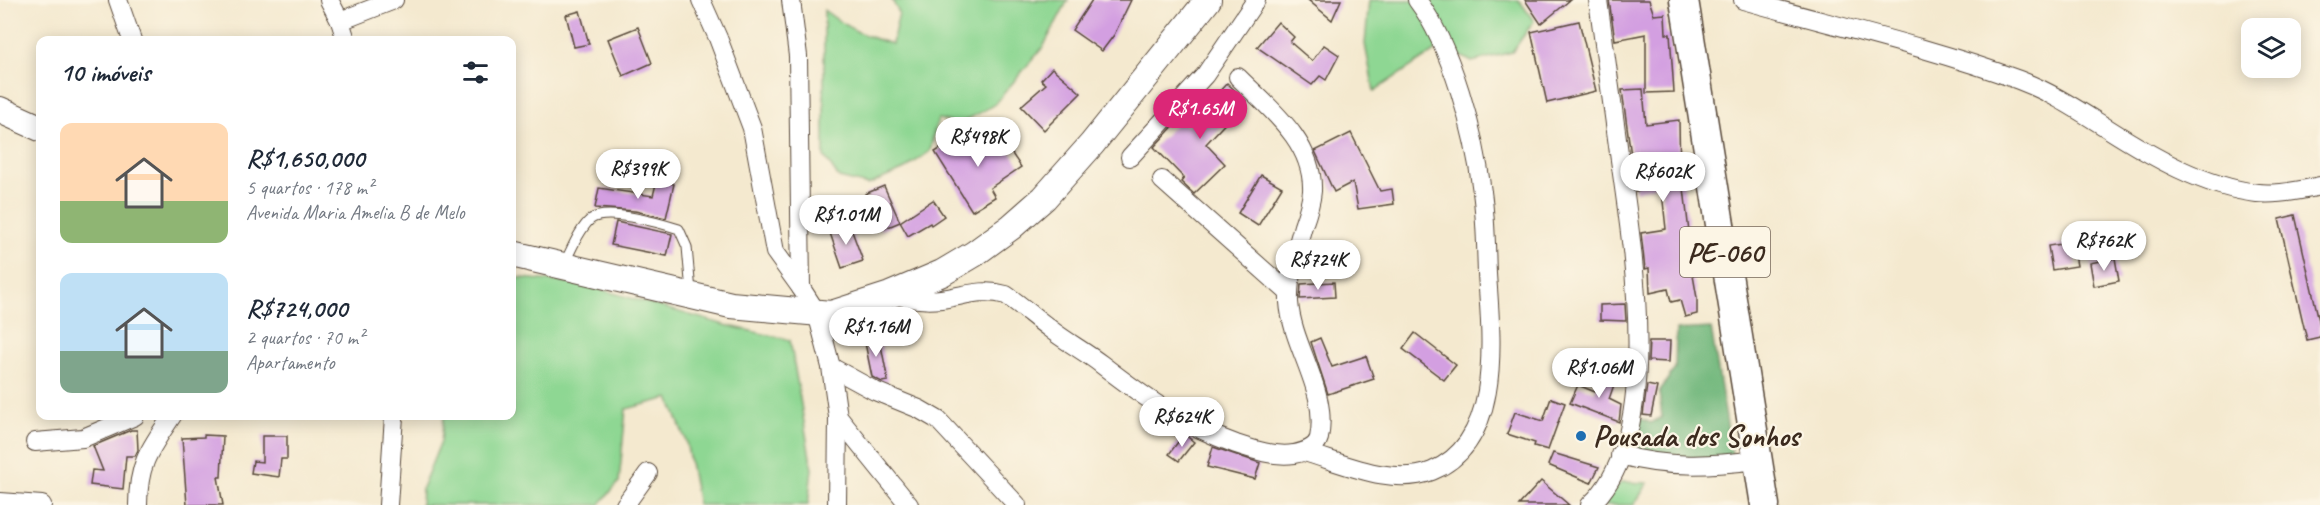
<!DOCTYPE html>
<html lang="pt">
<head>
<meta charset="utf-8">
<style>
	:root { --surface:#fff; --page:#f2f2f3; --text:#1f2937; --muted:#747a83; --accent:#db2777 }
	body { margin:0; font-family:Caveat,sans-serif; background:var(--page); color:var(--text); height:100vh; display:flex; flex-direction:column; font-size:22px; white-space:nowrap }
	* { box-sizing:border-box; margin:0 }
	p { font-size:20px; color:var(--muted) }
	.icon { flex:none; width:33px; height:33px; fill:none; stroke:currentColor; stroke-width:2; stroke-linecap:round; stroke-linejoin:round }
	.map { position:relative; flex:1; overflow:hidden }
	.details { position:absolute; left:36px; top:36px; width:480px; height:384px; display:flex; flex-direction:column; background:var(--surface); border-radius:12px; box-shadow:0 3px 15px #0003 }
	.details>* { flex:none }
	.tools { position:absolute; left:2241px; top:18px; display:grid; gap:12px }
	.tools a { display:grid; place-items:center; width:60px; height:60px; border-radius:12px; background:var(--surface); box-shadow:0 3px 15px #0003; font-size:30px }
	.price { position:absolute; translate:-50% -51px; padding:0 14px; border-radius:21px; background:#fff; color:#222; font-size:20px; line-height:39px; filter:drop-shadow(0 2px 3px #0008) }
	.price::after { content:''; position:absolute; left:50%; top:36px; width:18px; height:14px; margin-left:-9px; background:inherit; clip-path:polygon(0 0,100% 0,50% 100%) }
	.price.active { background:var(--accent); color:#fff }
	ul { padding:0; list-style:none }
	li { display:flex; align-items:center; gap:18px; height:150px; padding:0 24px }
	li span { display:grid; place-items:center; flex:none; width:168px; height:120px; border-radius:12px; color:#555 }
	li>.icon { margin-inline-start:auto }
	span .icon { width:72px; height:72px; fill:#fffc; stroke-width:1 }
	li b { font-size:26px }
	h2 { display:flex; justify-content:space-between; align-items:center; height:72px; padding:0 24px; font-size:26px }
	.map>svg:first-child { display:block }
	.green { fill:#8ed793; stroke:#648058; stroke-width:1.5 }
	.forest { fill:#72b87d; stroke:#56714e; stroke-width:1.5 }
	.building { fill:#d39fe1 }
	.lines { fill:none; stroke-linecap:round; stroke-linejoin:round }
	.lane-casing { stroke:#574739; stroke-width:11 }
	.street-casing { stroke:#574739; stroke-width:20 }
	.secondary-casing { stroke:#574739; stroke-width:28 }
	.primary-casing { stroke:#574739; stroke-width:31 }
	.lane { stroke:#fff; stroke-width:9 }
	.street { stroke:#fff; stroke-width:18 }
	.secondary { stroke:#fff; stroke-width:26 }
	.primary { stroke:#fff; stroke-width:28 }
	.poi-dot { fill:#1f6fb2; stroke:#fcf5e5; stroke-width:2 }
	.labels { text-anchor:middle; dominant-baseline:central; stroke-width:4.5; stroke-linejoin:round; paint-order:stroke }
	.shield { fill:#fcf5e5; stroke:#75675a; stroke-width:1.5 }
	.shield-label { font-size:28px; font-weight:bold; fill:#3b2a1e }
	.poi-label { font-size:30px; font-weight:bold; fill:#3b2a1e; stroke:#fcf5e5; text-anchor:start }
</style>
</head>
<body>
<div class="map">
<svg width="2320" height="505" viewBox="0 0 2320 505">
	<rect width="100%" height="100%" fill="#fcf5e5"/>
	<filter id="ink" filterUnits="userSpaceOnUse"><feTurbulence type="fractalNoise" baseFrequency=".0167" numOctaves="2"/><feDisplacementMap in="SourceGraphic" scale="12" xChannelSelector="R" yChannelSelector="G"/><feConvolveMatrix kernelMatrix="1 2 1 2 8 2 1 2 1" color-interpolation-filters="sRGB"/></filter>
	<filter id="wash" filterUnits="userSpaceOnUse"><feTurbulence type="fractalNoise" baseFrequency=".008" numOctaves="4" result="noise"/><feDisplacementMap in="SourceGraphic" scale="24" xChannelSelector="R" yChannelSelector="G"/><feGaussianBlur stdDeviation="1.35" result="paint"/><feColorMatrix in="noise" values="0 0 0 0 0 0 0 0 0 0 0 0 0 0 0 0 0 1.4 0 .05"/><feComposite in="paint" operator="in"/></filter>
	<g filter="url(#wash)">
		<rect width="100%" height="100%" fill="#f4e9cf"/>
		<!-- green -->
		<g class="green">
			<path d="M892 0H1068L1043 47 994 105 959 124 938 119 930 151 905 169 868 185 839 178 824 156V10C847 28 863 36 892 44L899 13Z"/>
			<polygon points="1369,0 1519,0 1534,21 1512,52 1472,62 1442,46 1374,91 1365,44"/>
			<polygon points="512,277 582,284 725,325 790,340 812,469 808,505 698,505 686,441 669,398 626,409 619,482 599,505 421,505 422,488 441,441 444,416 512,416"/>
			<polygon points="1622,482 1648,483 1634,505 1594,505"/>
		</g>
		<!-- forest -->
		<polygon class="forest" points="1711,328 1733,460 1643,458 1633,448 1638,417 1651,423 1662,417 1659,392 1675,368 1676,330"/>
		<g id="blocks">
			<!-- building -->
			<g class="building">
				<polygon points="1092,0 1131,0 1114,35 1102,51 1072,30"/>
				<polygon points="1308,0 1341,0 1332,20"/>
				<polygon points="1525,0 1570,0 1541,24"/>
				<polygon points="1609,0 1649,0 1654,15 1665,14 1666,34 1670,34 1674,92 1646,93 1646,34 1615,40"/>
				<polygon points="580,11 589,44 574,47 566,15"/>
				<polygon points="1579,21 1596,91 1547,103 1531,32"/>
				<polygon points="1278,22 1294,37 1290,42 1312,61 1324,45 1339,55 1326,80 1320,76 1312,85 1257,47"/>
				<polygon points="638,27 652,63 623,76 608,39"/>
				<polygon points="1052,68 1081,93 1044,130 1021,106 1046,84 1041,80"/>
				<polygon points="1227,83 1246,101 1206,144 1225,164 1194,194 1181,182 1184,178 1154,147 1180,119 1187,127"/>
				<polygon points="1643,89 1646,124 1679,120 1680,179 1683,179 1691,250 1702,251 1701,265 1691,264 1697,298 1697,314 1685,317 1680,300 1671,302 1668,289 1650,293 1649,268 1645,269 1641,233 1666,229 1661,183 1636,192 1622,90"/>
				<polygon points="998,133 1021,167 990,188 995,197 972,211 935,152 958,138 968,153"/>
				<polygon points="1351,133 1380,191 1392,189 1394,204 1358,209 1353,182 1334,192 1315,151"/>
				<polygon points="1261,175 1282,187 1258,226 1238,213"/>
				<polygon points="657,180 674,184 666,218 635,211 595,208 599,188 653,196"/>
				<polygon points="884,186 900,222 881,230 865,194"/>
				<polygon points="933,200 944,216 931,225 930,223 908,236 900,222"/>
				<polygon points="2295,215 2320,325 2320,337 2307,340 2279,219"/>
				<polygon points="616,222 672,234 667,256 611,245"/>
				<polygon points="849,223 863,261 842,268 829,230"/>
				<polygon points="2073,242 2077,266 2052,270 2048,246"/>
				<polygon points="2115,258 2119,281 2094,286 2090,263"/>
				<polygon points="1334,282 1335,297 1300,299 1301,284"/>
				<polygon points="1625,304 1626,321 1600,320 1600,305"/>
				<polygon points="1415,333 1456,365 1444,380 1403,349"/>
				<polygon points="879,335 888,381 882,382 872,377 864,338"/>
				<polygon points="1320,338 1332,367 1366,356 1374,379 1328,394 1311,342"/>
				<polygon points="1649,341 1670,341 1669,362 1648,361"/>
				<polygon points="1601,376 1616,379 1609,399 1621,405 1619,422 1570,403 1578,385 1595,392"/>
				<polygon points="1647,385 1657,387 1651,416 1643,415"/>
				<polygon points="1551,398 1565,403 1548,450 1534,446 1535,443 1507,434 1515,412 1543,421"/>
				<polygon points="131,430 137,430 138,450 135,456 126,456 123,489 90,485 92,470 103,471 93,446"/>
				<polygon points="1184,434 1194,442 1179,461 1169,454"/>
				<polygon points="204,435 223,436 221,477 218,477 223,505 187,505 182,438 204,437"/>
				<polygon points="262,436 287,436 287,459 281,459 279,477 251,473 253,461 262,462"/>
				<polygon points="1213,447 1260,463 1255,479 1207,467"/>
				<polygon points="1553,453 1599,467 1591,483 1548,465"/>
				<polygon points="1541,481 1569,505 1519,505"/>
			</g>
		</g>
	</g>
	<g filter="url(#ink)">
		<use href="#blocks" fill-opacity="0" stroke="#574739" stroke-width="1.5"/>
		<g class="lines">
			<!-- lane casing -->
			<g class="lane-casing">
				<path id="lane" d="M564 264C571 251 579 229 591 219 607 208 660 223 679 229L687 247 691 292"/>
			</g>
			<!-- street casing -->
			<g class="street-casing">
				<g id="street">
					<polyline points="118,0 132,40"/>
					<polyline points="329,0 340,21 346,40"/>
					<polyline points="701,0 718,38 752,128 775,252 801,288"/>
					<polyline points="791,0 798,56 801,288 817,313 831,367 838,417 909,505"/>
					<path d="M1743 0C1835 26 1929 47 2019 80 2051 92 2078 110 2107 128 2151 156 2204 187 2257 193 2278 195 2299 191 2320 186"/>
					<polyline points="340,21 394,0"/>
					<polyline points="1130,157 1205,75 1256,0"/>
					<polyline points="1162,180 1289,293"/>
					<path d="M890 295C907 298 924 301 941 299 964 296 982 288 1006 295 1021 305 1034 317 1049 328 1065 341 1084 351 1101 364 1145 398 1183 425 1236 444 1254 450 1275 457 1294 454 1304 452 1316 449 1319 438 1329 391 1292 347 1289 302 1288 276 1296 250 1303 226 1307 215 1311 203 1312 191 1314 142 1269 108 1238 77"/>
					<polyline points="831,367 875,391 919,409 938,420 1017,505"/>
					<polyline points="35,442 83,438 135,416"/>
					<path d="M1304 452C1343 463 1392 487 1432 471 1504 441 1491 336 1487 274 1486 247 1486 219 1482 192 1475 135 1452 46 1417 0"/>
					<path d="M1620 455C1667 468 1710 466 1757 460"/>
					<polyline points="0,502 42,505"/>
					<path d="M138 505C138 463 150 449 172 416"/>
					<polyline points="388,505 394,416"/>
					<polyline points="625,505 648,473"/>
					<polyline points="837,505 838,417"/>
					<path d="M1590 505C1665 437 1632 244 1619 153 1612 102 1605 51 1598 0"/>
				</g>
			</g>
			<!-- secondary casing -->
			<g class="secondary-casing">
				<g id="secondary">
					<polyline points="0,110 40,128"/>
					<polyline points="512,254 731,305 831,314 890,295 942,273 974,254 1011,227 1044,198 1092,144 1208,0"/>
				</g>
			</g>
			<!-- primary casing -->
			<g class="primary-casing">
				<polyline id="primary" points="1684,0 1765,505"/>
			</g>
			<!-- lane -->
			<use href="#lane" class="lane"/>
			<!-- street -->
			<use href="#street" class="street"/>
			<!-- secondary -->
			<use href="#secondary" class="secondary"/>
			<!-- primary -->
			<use href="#primary" class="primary"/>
		</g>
	</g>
	<!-- markers -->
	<circle class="poi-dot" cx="1581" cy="436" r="6"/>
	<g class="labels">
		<!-- shield labels -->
		<rect class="shield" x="1680" y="227" width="90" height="50" rx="4.5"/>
		<g class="shield-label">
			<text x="1725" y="252">PE-060</text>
		</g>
		<!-- poi labels -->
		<g class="poi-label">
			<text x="1593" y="436">Pousada dos Sonhos</text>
		</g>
	</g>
</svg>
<div class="tools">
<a><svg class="icon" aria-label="layers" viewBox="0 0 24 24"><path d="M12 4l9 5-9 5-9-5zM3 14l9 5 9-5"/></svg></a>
</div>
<b class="price active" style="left:1200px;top:140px">R$1.65M</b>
<b class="price" style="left:978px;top:168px">R$498K</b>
<b class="price" style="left:638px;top:200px">R$399K</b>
<b class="price" style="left:1663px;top:203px">R$602K</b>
<b class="price" style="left:846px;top:246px">R$1.01M</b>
<b class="price" style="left:2104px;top:272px">R$762K</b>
<b class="price" style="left:1318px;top:291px">R$724K</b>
<b class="price" style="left:876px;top:358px">R$1.16M</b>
<b class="price" style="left:1599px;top:399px">R$1.06M</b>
<b class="price" style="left:1182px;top:448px">R$624K</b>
<section class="details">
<h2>10 imóveis<svg class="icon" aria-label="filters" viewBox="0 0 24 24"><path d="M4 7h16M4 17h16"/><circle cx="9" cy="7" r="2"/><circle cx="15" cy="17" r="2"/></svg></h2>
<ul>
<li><span style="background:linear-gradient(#ffd9b3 65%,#8fb573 0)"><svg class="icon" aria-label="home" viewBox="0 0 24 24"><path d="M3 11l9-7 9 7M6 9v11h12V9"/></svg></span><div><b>R$1,650,000</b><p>5 quartos · 178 m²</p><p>Avenida Maria Amelia B de Melo</p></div></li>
<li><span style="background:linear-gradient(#bfe0f5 65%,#7fa58c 0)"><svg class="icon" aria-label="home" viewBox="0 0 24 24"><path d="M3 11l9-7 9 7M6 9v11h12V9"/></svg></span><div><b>R$724,000</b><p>2 quartos · 70 m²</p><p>Apartamento</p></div></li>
</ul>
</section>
</div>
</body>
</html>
